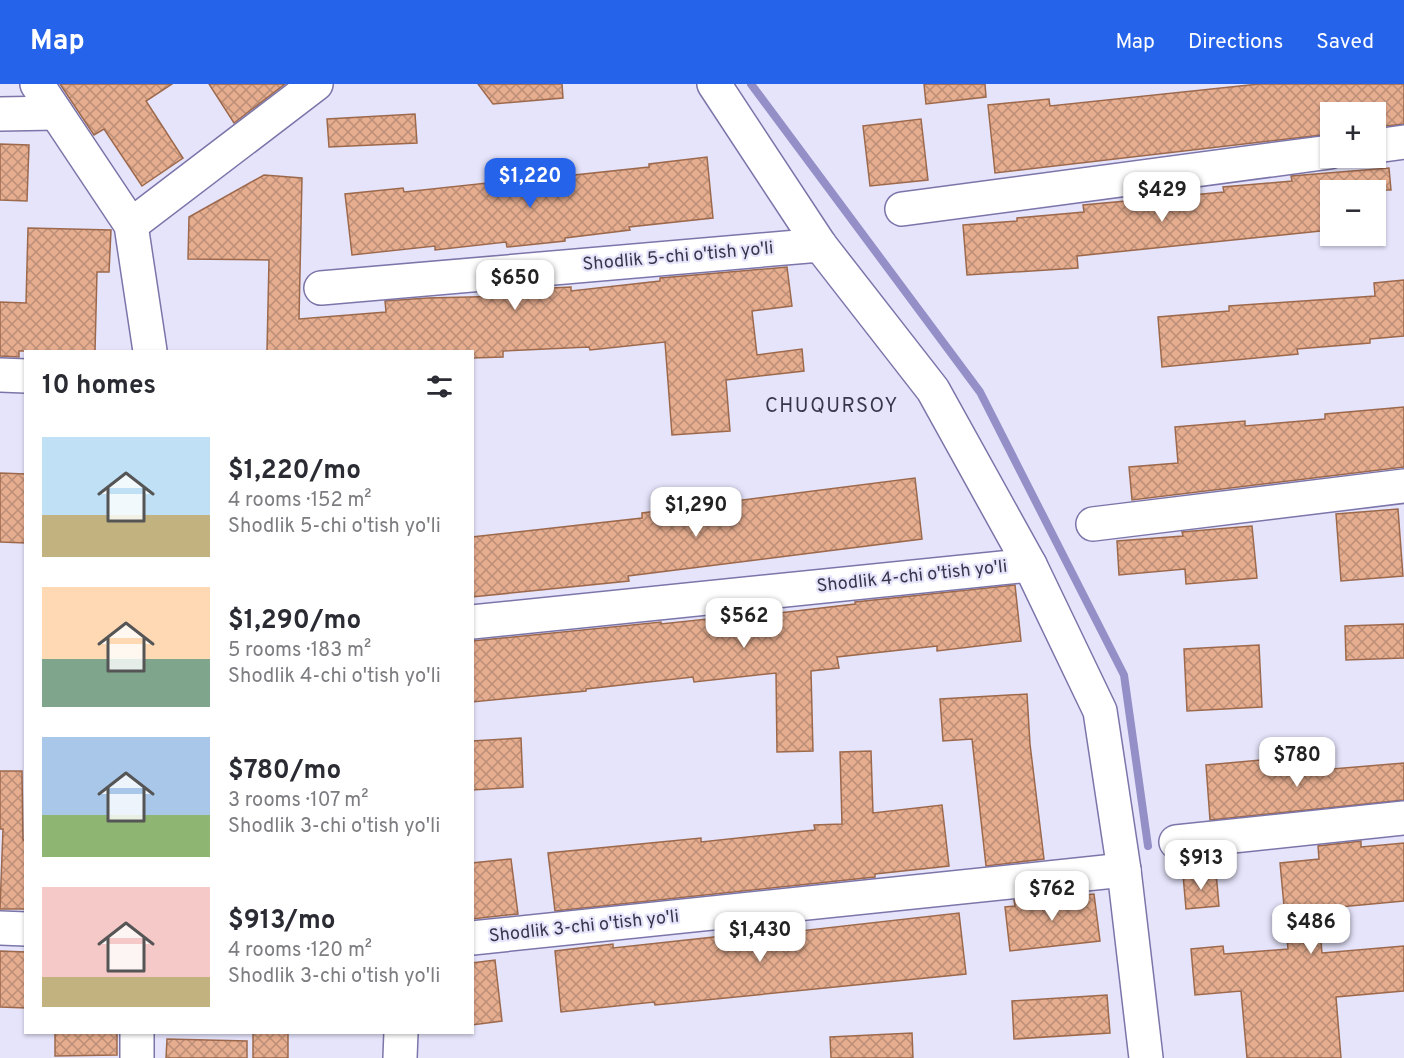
<!DOCTYPE html>
<html lang="en">
<head>
<meta charset="utf-8">
<style>
	:root { --surface:#fff; --page:#f7f7f7; --text:#2b2b33; --muted:#7c7c81; --accent:#2563eb }
	body { margin:0; font-family:Overpass,sans-serif; background:var(--page); color:var(--text); height:100vh; display:flex; flex-direction:column; font-size:22px; white-space:nowrap }
	* { box-sizing:border-box; margin:0 }
	p { font-size:20px; color:var(--muted) }
	.icon { flex:none; width:33px; height:33px; fill:none; stroke:currentColor; stroke-width:2; stroke-linecap:round; stroke-linejoin:round }
	.map { position:relative; flex:1; overflow:hidden }
	.panel { position:absolute; left:24px; top:266px; width:450px; height:684px; display:flex; flex-direction:column; background:var(--surface); border-radius:0px; box-shadow:0 2px 4px #0004 }
	.panel>* { flex:none }
	.controls { position:absolute; left:1320px; top:18px; display:grid; gap:12px }
	.controls a { display:grid; place-items:center; width:66px; height:66px; border-radius:0px; background:var(--surface); box-shadow:0 2px 4px #0004; font-size:30px }
	.price { position:absolute; translate:-50% -51px; padding:0 14px; border-radius:12px; background:#fff; color:#222; font-size:20px; line-height:39px; filter:drop-shadow(0 2px 3px #0008) }
	.price::after { content:''; position:absolute; left:50%; top:36px; width:18px; height:14px; margin-left:-9px; background:inherit; clip-path:polygon(0 0,100% 0,50% 100%) }
	.price.selected { background:var(--accent); color:#fff }
	ul { padding:0; list-style:none }
	li { display:flex; align-items:center; gap:18px; height:150px; padding:0 18px }
	li span { display:grid; place-items:center; flex:none; width:168px; height:120px; border-radius:0px; color:#555 }
	li>.icon { margin-inline-start:auto }
	span .icon { width:72px; height:72px; fill:#fffc; stroke-width:1 }
	li b { font-size:26px }
	h2 { display:flex; justify-content:space-between; align-items:center; height:72px; padding:0 18px; font-size:26px }
	header { display:flex; align-items:center; gap:36px; box-sizing:border-box; height:84px; padding:0 30px; background:var(--accent); color:#fff }
	header strong { font-size:28px }
	nav { display:flex; gap:33px; margin-inline-start:auto; font-size:21px }
	.map>svg:first-child { display:block }
	.lines { fill:none; stroke-linecap:round; stroke-linejoin:round }
	.stream { stroke:#958fc7; stroke-width:8 }
	.building { fill:url(#building-cross-hatch); stroke:#9d694d; stroke-width:1.5 }
	.minor-casing { stroke:#7b75a9; stroke-width:36 }
	.minor { stroke:#fff; stroke-width:33 }
	.labels { text-anchor:middle; dominant-baseline:central; stroke-width:4.5; stroke-linejoin:round; paint-order:stroke }
	.street-label { font-size:18px; fill:#37354b; stroke:#e5e4fb }
	.neighbourhood-label { font-size:20px; letter-spacing:1.5px; fill:#37354b; stroke:#e5e4fb }
</style>
</head>
<body>
<header>
<strong>Map</strong>
<nav><a>Map</a><a>Directions</a><a>Saved</a></nav>
</header>
<div class="map">
<svg width="1404" height="974" viewBox="0 0 1404 974">
	<defs>
		<pattern id="building-cross-hatch" width="8" height="8" patternUnits="userSpaceOnUse" patternTransform="scale(1.5)"><rect width="8" height="8" fill="#e6ad8f"/><path d="M0 0l8 8M0 8l8-8" fill="none" stroke="#bb8e77"/></pattern>
	</defs>
	<rect width="100%" height="100%" fill="#e5e4fb"/>
	<g class="lines">
		<!-- stream -->
		<polyline class="stream" points="751,0 980,308 1124,591 1148,762"/>
	</g>
	<!-- building -->
	<g class="building">
		<polygon points="60,0 172,0 146,17 183,74 142,102 104,45 94,51"/>
		<polygon points="209,0 285,0 234,39"/>
		<polygon points="478,0 562,0 563,14 493,20"/>
		<polygon points="924,0 985,0 986,13 926,20"/>
		<polygon points="1259,0 1404,0 1404,40 1376,43 1376,28 1330,28 1330,50 995,89 988,21 1049,15 1050,22"/>
		<polygon points="415,30 417,59 329,63 327,35"/>
		<polygon points="921,35 928,96 870,102 863,42"/>
		<polygon points="0,60 29,61 27,117 0,116"/>
		<polygon points="707,73 713,134 629,143 630,146 565,154 565,157 507,163 506,158 435,166 435,162 352,171 345,110 403,104 404,108 487,99 487,104 565,95 565,92 649,83 649,80"/>
		<polygon points="1389,84 1391,106 1330,106 1330,146 1077,172 1078,184 967,191 963,141 1017,137 1017,134 1084,128 1083,121 1224,108 1223,103 1292,97 1291,92"/>
		<polygon points="264,91 302,94 299,235 386,228 385,217 427,214 512,212 512,206 571,203 571,207 660,197 660,194 787,183 792,222 752,227 757,271 802,265 804,287 726,296 730,347 672,351 665,258 590,266 589,263 503,267 503,273 472,274 472,267 267,267 269,176 188,175 189,133"/>
		<polygon points="28,144 111,146 109,188 97,188 95,267 19,267 19,273 0,272 0,218 26,219"/>
		<polygon points="1404,196 1404,252 1370,255 1370,259 1297,265 1298,270 1162,283 1158,233 1229,227 1229,222 1375,212 1374,199"/>
		<polygon points="1404,323 1404,383 1132,416 1129,383 1178,379 1175,343 1245,337 1245,342 1325,335 1325,330"/>
		<polygon points="0,389 26,390 26,459 0,458"/>
		<polygon points="915,394 922,455 628,492 629,497 472,513 472,453 642,434 642,429"/>
		<polygon points="1398,425 1403,492 1341,497 1336,430"/>
		<polygon points="1252,442 1257,494 1186,500 1185,485 1119,491 1117,457 1183,452 1182,448"/>
		<polygon points="1015,501 1021,557 937,567 937,562 837,573 839,584 811,587 813,667 777,668 776,589 694,598 693,593 586,605 586,607 472,618 472,557 661,538 661,540 745,531 745,533 855,520 855,518"/>
		<polygon points="1404,540 1404,574 1346,576 1345,542"/>
		<polygon points="1259,561 1262,623 1187,627 1184,565"/>
		<polygon points="1027,610 1030,660 1044,775 986,782 972,655 943,657 940,615"/>
		<polygon points="521,654 523,703 472,706 472,657"/>
		<polygon points="871,667 873,729 942,721 949,782 875,790 875,793 555,827 548,769 701,754 701,758 815,746 814,741 842,740 840,668"/>
		<polygon points="1283,674 1284,689 1404,679 1404,716 1210,736 1206,681"/>
		<polygon points="0,687 22,687 23,756 26,756 26,825 0,825 3,745 0,745"/>
		<polygon points="1361,757 1361,763 1404,759 1404,817 1318,825 1322,869 1404,862 1404,907 1336,913 1341,974 1247,974 1241,907 1195,911 1191,865 1223,862 1224,870 1288,865 1280,779 1319,775 1318,762"/>
		<polygon points="511,775 518,830 472,835 472,779"/>
		<polygon points="1216,788 1219,822 1186,825 1183,791"/>
		<polygon points="1094,810 1100,857 1010,867 1005,823 1015,822 1014,816 1049,813 1049,815"/>
		<polygon points="959,829 966,890 655,921 654,918 561,928 555,867 613,860 613,864 723,852 722,847 799,839 800,847"/>
		<polygon points="0,867 26,868 26,924 0,923"/>
		<polygon points="495,876 502,937 472,941 472,879"/>
		<polygon points="1107,911 1110,949 1014,955 1012,917"/>
		<polygon points="55,948 117,948 117,971 55,972"/>
		<rect x="253" y="948" width="35" height="26"/>
		<polygon points="912,949 913,974 831,974 830,953"/>
		<polygon points="167,955 247,957 247,974 166,974"/>
	</g>
	<g class="lines">
		<!-- minor casing -->
		<g class="minor-casing">
			<g id="minor">
				<polyline points="37,0 131,141 150,267"/>
				<polyline points="714,0 820,161 933,306 1030,481 1100,627 1124,786 1146,974"/>
				<polyline points="0,30 56,29"/>
				<polyline points="1376,62 1404,58"/>
				<polyline points="902,125 1330,68"/>
				<polyline points="131,141 316,0"/>
				<polyline points="321,204 820,161"/>
				<polyline points="0,291 26,292"/>
				<polyline points="1093,440 1404,402"/>
				<polyline points="472,538 1030,481"/>
				<polyline points="1176,758 1404,734"/>
				<polyline points="0,844 26,845"/>
				<polyline points="472,854 1124,786"/>
				<polyline points="137,974 137,948"/>
				<polyline points="400,974 401,948"/>
			</g>
		</g>
		<!-- minor -->
		<use href="#minor" class="minor"/>
	</g>
	<g class="labels">
		<!-- street labels -->
		<g class="street-label">
			<text transform="translate(678 173) rotate(-5)">Shodlik 5-chi o'tish yo'li</text>
			<text transform="translate(912 493) rotate(-6)">Shodlik 4-chi o'tish yo'li</text>
			<text transform="translate(584 843) rotate(-6)">Shodlik 3-chi o'tish yo'li</text>
		</g>
		<!-- neighbourhood labels -->
		<g class="neighbourhood-label">
			<text x="832" y="323">CHUQURSOY</text>
		</g>
	</g>
</svg>
<div class="controls">
<a>+</a>
<a>−</a>
</div>
<b class="price selected" style="left:530px;top:125px">$1,220</b>
<b class="price" style="left:1162px;top:139px">$429</b>
<b class="price" style="left:515px;top:227px">$650</b>
<b class="price" style="left:696px;top:454px">$1,290</b>
<b class="price" style="left:744px;top:565px">$562</b>
<b class="price" style="left:1297px;top:704px">$780</b>
<b class="price" style="left:1201px;top:807px">$913</b>
<b class="price" style="left:1052px;top:838px">$762</b>
<b class="price" style="left:1311px;top:871px">$486</b>
<b class="price" style="left:760px;top:879px">$1,430</b>
<section class="panel">
<h2>10 homes<svg class="icon" aria-label="filters" viewBox="0 0 24 24"><path d="M4 7h16M4 17h16"/><circle cx="9" cy="7" r="2"/><circle cx="15" cy="17" r="2"/></svg></h2>
<ul>
<li><span style="background:linear-gradient(#bfe0f5 65%,#c2b280 0)"><svg class="icon" aria-label="home" viewBox="0 0 24 24"><path d="M3 11l9-7 9 7M6 9v11h12V9"/></svg></span><div><b>$1,220/mo</b><p>4 rooms · 152 m²</p><p>Shodlik 5-chi o'tish yo'li</p></div></li>
<li><span style="background:linear-gradient(#ffd9b3 60%,#7fa58c 0)"><svg class="icon" aria-label="home" viewBox="0 0 24 24"><path d="M3 11l9-7 9 7M6 9v11h12V9"/></svg></span><div><b>$1,290/mo</b><p>5 rooms · 183 m²</p><p>Shodlik 4-chi o'tish yo'li</p></div></li>
<li><span style="background:linear-gradient(#a9c7e8 65%,#8fb573 0)"><svg class="icon" aria-label="home" viewBox="0 0 24 24"><path d="M3 11l9-7 9 7M6 9v11h12V9"/></svg></span><div><b>$780/mo</b><p>3 rooms · 107 m²</p><p>Shodlik 3-chi o'tish yo'li</p></div></li>
<li><span style="background:linear-gradient(#f6c9c9 75%,#c2b280 0)"><svg class="icon" aria-label="home" viewBox="0 0 24 24"><path d="M3 11l9-7 9 7M6 9v11h12V9"/></svg></span><div><b>$913/mo</b><p>4 rooms · 120 m²</p><p>Shodlik 3-chi o'tish yo'li</p></div></li>
</ul>
</section>
</div>
</body>
</html>
